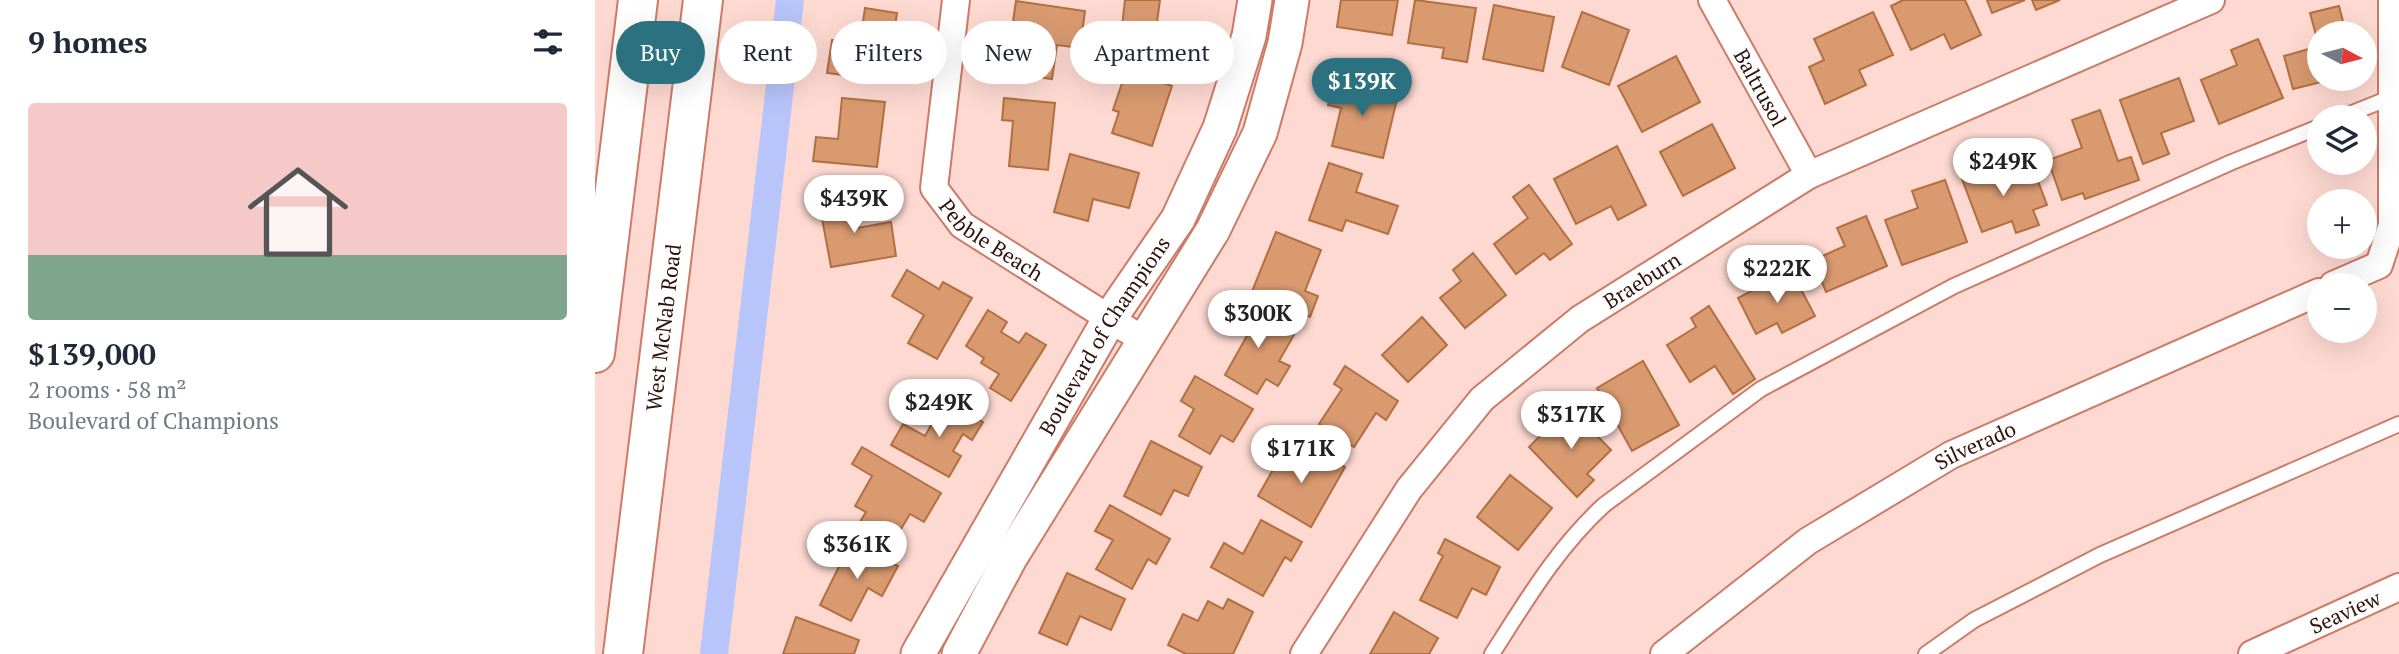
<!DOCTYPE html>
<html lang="en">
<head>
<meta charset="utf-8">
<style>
	:root { --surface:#fff; --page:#f2f2f3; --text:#1f2937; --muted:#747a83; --accent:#2c7180 }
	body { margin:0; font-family:"PT Serif",serif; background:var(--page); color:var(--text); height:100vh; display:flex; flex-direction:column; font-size:26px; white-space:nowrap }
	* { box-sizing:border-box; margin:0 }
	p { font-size:23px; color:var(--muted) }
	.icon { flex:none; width:38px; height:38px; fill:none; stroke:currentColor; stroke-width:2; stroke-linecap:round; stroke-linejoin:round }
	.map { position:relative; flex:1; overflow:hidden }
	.panel { display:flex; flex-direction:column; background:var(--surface); width:595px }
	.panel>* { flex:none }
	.top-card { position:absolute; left:21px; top:21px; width:665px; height:63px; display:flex; gap:14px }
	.needle { width:46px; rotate:97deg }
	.controls { position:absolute; left:1712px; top:21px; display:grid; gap:14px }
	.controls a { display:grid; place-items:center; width:70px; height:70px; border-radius:50%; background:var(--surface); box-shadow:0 7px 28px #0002; font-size:35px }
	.price { position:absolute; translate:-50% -60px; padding:0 16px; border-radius:24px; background:#fff; color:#222; font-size:23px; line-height:46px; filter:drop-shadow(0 2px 4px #0008) }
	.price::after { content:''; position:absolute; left:50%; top:42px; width:21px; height:16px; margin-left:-10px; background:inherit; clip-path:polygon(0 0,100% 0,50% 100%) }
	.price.on { background:var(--accent); color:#fff }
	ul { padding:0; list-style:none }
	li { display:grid; align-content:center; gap:14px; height:371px; padding:0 28px }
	li span { display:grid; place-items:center; height:217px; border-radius:7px; color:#555 }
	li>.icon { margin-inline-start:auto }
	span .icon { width:126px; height:126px; fill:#fffc; stroke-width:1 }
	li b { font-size:30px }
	h2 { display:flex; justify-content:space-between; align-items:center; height:84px; padding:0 28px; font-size:30px }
	.pill { padding:0 24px; border-radius:32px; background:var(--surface); box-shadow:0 7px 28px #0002; font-size:24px; line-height:63px }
	.pill.on { background:var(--accent); color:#fff }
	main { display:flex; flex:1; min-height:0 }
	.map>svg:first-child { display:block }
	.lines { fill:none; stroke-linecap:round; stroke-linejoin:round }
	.canal { stroke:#b7c5fa; stroke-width:28 }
	.building { fill:#d99a70; stroke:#b26f41; stroke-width:2 }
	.service-casing { stroke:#cc7b68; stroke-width:18 }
	.minor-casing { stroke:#cc7b68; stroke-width:30 }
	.tertiary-casing { stroke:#cc7b68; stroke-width:37 }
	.primary-casing { stroke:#cc7b68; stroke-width:42 }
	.service { stroke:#fff; stroke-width:14 }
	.minor { stroke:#fff; stroke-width:26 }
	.tertiary { stroke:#fff; stroke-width:33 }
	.primary { stroke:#fff; stroke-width:38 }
	.labels { text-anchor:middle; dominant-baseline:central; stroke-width:5; stroke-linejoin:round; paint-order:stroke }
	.street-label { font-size:21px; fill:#31120b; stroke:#fdd9d1 }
</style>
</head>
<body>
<main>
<section class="panel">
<h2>9 homes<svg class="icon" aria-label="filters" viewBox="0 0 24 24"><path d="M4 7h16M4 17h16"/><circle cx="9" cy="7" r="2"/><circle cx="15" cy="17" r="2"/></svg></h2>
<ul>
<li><span style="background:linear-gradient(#f6c9c9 70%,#7fa58c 0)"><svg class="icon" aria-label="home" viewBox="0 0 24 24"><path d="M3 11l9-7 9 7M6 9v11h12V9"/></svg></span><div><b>$139,000</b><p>2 rooms · 58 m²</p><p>Boulevard of Champions</p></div></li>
</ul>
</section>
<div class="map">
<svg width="1804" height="654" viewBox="0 0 1804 654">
	<rect width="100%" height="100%" fill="#fdd9d1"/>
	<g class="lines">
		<!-- canal -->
		<polyline class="canal" points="119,654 195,0"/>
	</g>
	<!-- building -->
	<g class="building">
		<polygon points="530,0 565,0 562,22 590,26 587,60 524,53"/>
		<polygon points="746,0 803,0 797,35 742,27"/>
		<polygon points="820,0 881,8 872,62 847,58 849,48 813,43"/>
		<polygon points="1308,0 1370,0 1386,35 1356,49 1349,34 1316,50 1296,6"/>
		<polygon points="1392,0 1430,0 1397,13"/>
		<polygon points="1437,0 1465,0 1441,10"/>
		<polygon points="421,1 490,11 485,48 462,45 457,79 421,74 426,37 416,35"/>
		<polygon points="899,5 959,17 948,71 888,59"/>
		<polygon points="1744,6 1751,33 1724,33 1724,79 1738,79 1698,89 1689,56 1724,46 1715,13"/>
		<polygon points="270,8 302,13 292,81 232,73 237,40 255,43 256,34 266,35"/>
		<polygon points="987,12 1034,30 1014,85 967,67"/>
		<polygon points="1278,12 1298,55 1264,70 1271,85 1230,104 1214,67 1229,60 1219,39"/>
		<polygon points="1663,39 1688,98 1624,124 1606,80 1642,65 1636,50"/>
		<polygon points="1081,56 1105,102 1047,132 1023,86"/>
		<polygon points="531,71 577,86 557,146 517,133 524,112 518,110"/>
		<polygon points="1584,78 1599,121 1566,133 1574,154 1548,164 1525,100"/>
		<polygon points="739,80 803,95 788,158 737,146 746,108 733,105"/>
		<polygon points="247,98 290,102 282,167 218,161 221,137 243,139"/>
		<polygon points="409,98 460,103 453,170 414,166 418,121 407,120"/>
		<polygon points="1505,110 1523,161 1536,157 1544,180 1490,199 1488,193 1467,200 1453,160 1487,148 1477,120"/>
		<polygon points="1117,124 1140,168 1088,196 1065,152"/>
		<polygon points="1022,146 1051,205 1023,220 1016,206 981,224 959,179"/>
		<polygon points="475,154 544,173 534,208 498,199 493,221 459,212"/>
		<polygon points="1390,161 1398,183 1438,168 1452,205 1438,210 1444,225 1421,233 1417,221 1387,232 1364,171"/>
		<polygon points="734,163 767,174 761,192 803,206 793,234 751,220 747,231 714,220"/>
		<polygon points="1350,180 1372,242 1307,265 1290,220 1323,208 1317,191"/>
		<polygon points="934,185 977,244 955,260 949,253 921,274 899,244 933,218 918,197"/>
		<polygon points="257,197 262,228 296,222 301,256 236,267 224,202"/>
		<polygon points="1271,216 1292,266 1231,292 1218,260 1250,246 1242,228"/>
		<polygon points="681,232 726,250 710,291 723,296 715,317 656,294"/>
		<polygon points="878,253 911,295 870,328 845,298 866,281 858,270"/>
		<polygon points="312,270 344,289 348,282 377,298 342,359 313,343 329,315 297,296"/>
		<polygon points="1196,270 1220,316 1187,333 1182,323 1161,334 1143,298"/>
		<polygon points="640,302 699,335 684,361 695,366 683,386 671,379 662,394 630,375 653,334 630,321"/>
		<polygon points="1114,306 1160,379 1138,394 1120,366 1095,382 1072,345 1101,327 1096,318"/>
		<polygon points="393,310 412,322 406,332 424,343 431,333 451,345 416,401 395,388 404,374 386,363 389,358 371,346"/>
		<polygon points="827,317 852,345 813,382 787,355"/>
		<polygon points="1048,361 1084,425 1037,451 1002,388"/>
		<polygon points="750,366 803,401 791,420 781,413 759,447 724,424 747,389 739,384"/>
		<polygon points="600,376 658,409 638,442 626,435 615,454 584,436 599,409 586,401"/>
		<polygon points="350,400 388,422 377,440 368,434 358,451 366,456 354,477 296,445 308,424 330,436"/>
		<polygon points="974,407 1016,450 992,474 999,480 982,497 934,447"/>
		<polygon points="556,441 607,467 593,496 579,490 566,515 529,496"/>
		<polygon points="267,447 346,493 329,522 315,514 297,544 263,525 271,512 260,506 277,476 257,464"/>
		<polygon points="691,447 719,463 725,452 750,467 716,527 663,496"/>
		<polygon points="915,475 957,508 923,550 882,517"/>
		<polygon points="515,505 575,539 561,564 553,559 537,589 501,569 518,540 500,531"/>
		<polygon points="666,520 707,542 696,561 690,557 668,596 616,567 629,543 648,554"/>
		<polygon points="850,539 905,567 891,595 877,588 862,618 825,600 848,556 843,553"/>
		<polygon points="256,542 303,566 287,596 273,588 256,621 225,605"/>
		<polygon points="472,573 530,599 516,630 485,616 472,645 444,633"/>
		<polygon points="633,599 658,612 638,654 591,654 573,645 588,614 603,621 613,601 628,609"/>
		<polygon points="799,612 843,638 834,654 775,654"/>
		<polygon points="201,617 264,640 259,654 188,654"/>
	</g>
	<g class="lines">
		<!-- service casing -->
		<g class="service-casing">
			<g id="service">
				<polyline points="1747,117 1797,97"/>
				<path d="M897 654C931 601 962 548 1009 505L1166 389 1359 286 1637 162 1724 127"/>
				<polyline points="1331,654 1379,620 1505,555 1804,424"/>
			</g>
		</g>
		<!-- minor casing -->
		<g class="minor-casing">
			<g id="minor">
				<path id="s1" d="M361 0 339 188 367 225 550 341"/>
				<path id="s2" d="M1117 0 1214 175"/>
				<polyline points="1738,285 1784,265 1797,225 1797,0"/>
				<path id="s3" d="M709 654 814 489 887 399 985 319 1214 175 1616 0"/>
				<path id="s4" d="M1069 654 1213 541 1356 455 1724 292"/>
				<path id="s5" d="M1657 654 1804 587"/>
			</g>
		</g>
		<!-- tertiary casing -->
		<g class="tertiary-casing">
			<g id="tertiary">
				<path id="s6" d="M323 654 515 318 583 219 625 128 654 36 660 0"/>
				<polyline points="364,654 415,558 618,230 665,133 690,43 697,0"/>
			</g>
		</g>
		<!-- primary casing -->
		<g class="primary-casing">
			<g id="primary">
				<polyline points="0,353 43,0"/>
				<path id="s7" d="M28 654 108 0"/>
			</g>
		</g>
		<!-- service -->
		<use href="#service" class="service"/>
		<!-- minor -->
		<use href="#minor" class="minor"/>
		<!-- tertiary -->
		<use href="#tertiary" class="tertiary"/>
		<!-- primary -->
		<use href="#primary" class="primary"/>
	</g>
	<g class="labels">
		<!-- street labels -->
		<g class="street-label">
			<text stroke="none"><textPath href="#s2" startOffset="100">Baltrusol</textPath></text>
			<text stroke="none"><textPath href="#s1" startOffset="268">Pebble Beach</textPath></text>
			<text stroke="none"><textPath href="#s3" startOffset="511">Braeburn</textPath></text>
			<text stroke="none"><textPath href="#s7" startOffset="329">West McNab Road</textPath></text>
			<text stroke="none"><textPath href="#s6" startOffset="369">Boulevard of Champions</textPath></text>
			<text stroke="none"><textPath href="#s4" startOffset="376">Silverado</textPath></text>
			<text stroke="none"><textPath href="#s5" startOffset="102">Seaview</textPath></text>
		</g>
	</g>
</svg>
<div class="controls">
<a><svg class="needle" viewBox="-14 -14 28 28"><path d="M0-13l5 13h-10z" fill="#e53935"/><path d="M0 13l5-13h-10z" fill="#747a83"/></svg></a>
<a><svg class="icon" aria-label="layers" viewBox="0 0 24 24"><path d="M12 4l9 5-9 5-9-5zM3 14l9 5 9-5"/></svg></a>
<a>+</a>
<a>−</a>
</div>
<b class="price on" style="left:767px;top:118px">$139K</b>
<b class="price" style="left:1408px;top:198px">$249K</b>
<b class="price" style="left:259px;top:235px">$439K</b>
<b class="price" style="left:1182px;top:305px">$222K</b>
<b class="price" style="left:663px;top:350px">$300K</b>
<b class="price" style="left:344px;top:439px">$249K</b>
<b class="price" style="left:976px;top:451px">$317K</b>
<b class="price" style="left:706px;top:485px">$171K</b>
<b class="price" style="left:262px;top:581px">$361K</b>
<div class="top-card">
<a class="pill on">Buy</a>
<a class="pill">Rent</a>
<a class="pill">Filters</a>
<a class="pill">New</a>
<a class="pill">Apartment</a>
</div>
</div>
</main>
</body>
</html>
